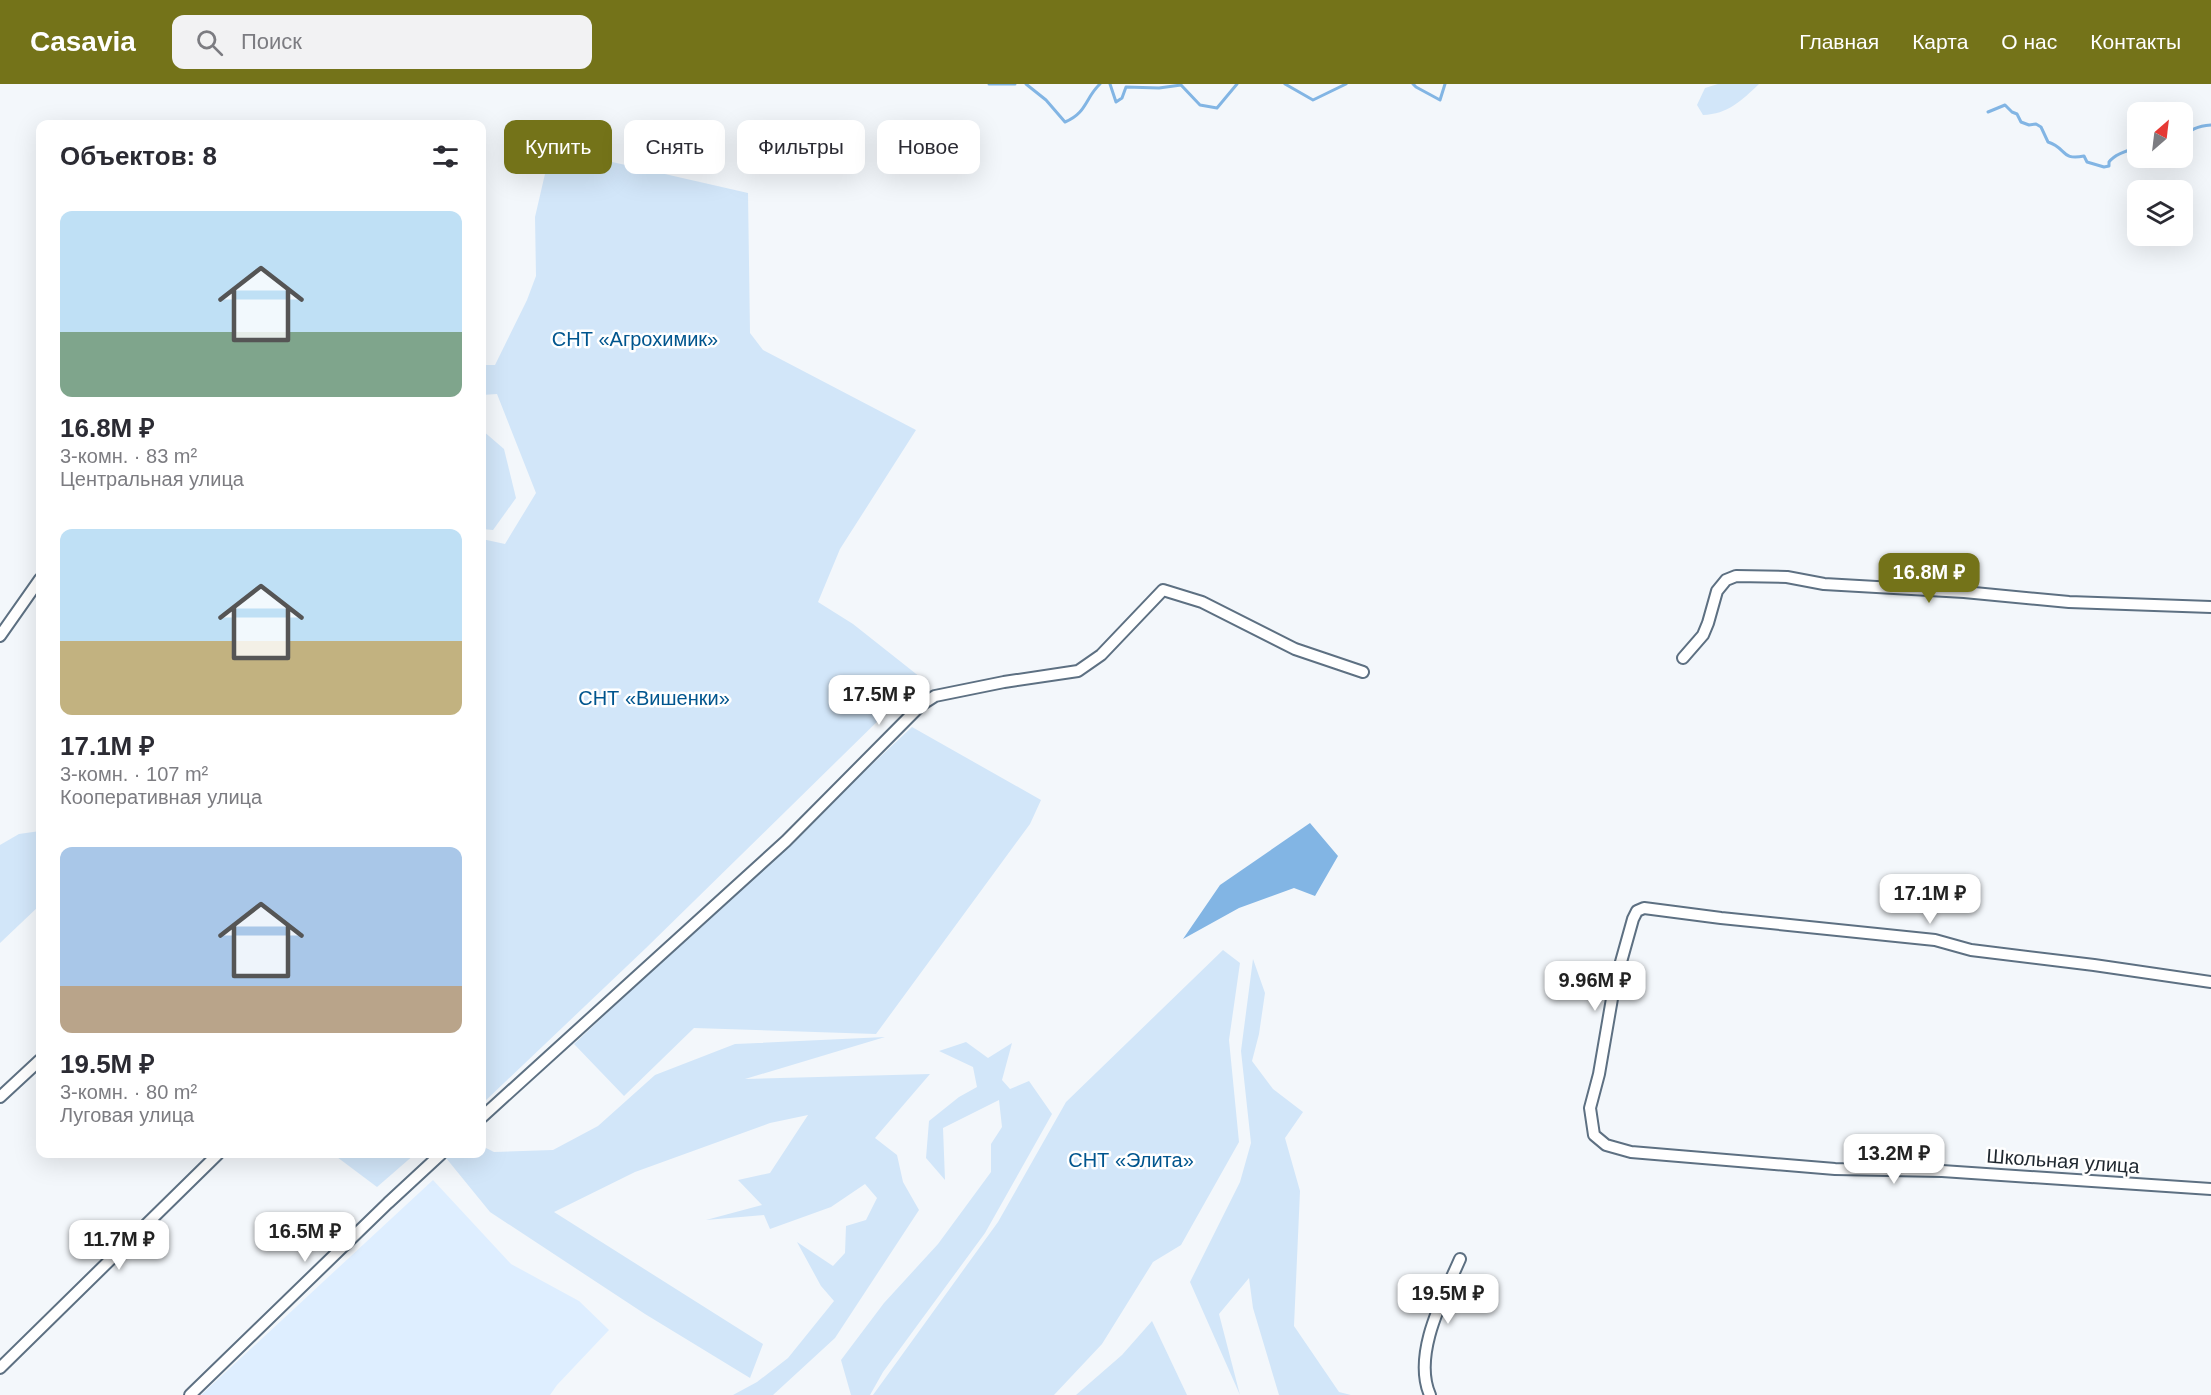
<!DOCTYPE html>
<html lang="ru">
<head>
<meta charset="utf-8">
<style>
	:root { --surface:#fff; --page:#f2f2f3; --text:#2b2b33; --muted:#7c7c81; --accent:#747319 }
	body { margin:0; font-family:Helvetica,sans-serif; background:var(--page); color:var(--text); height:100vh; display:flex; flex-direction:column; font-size:22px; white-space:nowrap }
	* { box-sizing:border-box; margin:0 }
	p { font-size:20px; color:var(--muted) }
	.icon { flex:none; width:33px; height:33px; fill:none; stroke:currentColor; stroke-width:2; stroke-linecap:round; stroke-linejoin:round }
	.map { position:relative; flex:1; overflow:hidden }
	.details { position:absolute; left:36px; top:36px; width:450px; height:1038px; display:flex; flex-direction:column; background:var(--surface); border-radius:12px; box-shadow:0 6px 24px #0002 }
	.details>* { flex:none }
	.top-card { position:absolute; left:504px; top:36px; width:570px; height:54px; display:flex; gap:12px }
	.needle { width:39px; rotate:28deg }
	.fabs { position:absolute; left:2127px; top:18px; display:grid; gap:12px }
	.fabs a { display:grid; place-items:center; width:66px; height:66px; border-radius:12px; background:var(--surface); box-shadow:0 6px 24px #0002; font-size:30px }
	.price { position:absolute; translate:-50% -51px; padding:0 14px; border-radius:12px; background:#fff; color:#222; font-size:20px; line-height:39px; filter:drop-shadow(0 2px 3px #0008) }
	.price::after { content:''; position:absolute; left:50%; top:36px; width:18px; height:14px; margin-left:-9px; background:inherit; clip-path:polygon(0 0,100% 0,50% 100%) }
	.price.active { background:var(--accent); color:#fff }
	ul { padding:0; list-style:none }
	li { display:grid; align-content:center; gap:12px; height:318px; padding:0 24px }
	li span { display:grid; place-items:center; height:186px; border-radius:12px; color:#555 }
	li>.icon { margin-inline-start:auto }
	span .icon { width:108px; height:108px; fill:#fffc; stroke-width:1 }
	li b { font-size:26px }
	h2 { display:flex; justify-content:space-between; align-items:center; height:72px; padding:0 24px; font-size:26px }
	.tag { padding:0 21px; border-radius:12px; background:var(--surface); box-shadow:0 6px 24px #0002; font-size:21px; line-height:54px }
	.tag.active { background:var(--accent); color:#fff }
	header { display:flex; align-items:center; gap:36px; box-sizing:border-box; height:84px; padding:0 30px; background:var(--accent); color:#fff }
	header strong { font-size:28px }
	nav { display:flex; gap:33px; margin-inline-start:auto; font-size:21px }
	.search { width:420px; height:54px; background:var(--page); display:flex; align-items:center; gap:15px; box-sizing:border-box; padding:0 21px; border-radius:12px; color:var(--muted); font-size:22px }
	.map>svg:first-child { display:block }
	.built { fill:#deeeff }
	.green { fill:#d2e6f9 }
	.water { fill:#82b5e4 }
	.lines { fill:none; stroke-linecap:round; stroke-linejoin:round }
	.stream { stroke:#82b5e4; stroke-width:3 }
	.minor-casing { stroke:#5d7082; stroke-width:14 }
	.minor { stroke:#fff; stroke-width:10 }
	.labels { text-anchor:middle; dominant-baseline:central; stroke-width:5; stroke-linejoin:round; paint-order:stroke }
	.park-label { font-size:20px; fill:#00558e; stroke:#fff }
	.street-label { font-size:20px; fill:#1f272f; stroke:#fff }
</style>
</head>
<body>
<header>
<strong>Casavia</strong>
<div class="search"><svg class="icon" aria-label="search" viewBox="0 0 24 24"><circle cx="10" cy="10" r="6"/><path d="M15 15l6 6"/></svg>Поиск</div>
<nav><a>Главная</a><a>Карта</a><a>О нас</a><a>Контакты</a></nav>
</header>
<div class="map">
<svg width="2211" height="1311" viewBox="0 0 2211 1311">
	<rect width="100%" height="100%" fill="#f3f7fb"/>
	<!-- built -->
	<polygon class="built" points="433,1096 511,1180 579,1217 609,1246 557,1301 550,1311 201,1311"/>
	<!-- green -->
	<g class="green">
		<path d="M1718 0H1759C1741 17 1728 30 1703 31L1697 21 1705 4Z"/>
		<polygon points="551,64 748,109 750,249 763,266 916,346 840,465 818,518 853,540 920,593 887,628 646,864 482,1020 482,455 505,460 536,409 497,310 482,311 482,281 495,281 527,216 536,192 535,133"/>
		<polygon points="482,346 504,365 516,414 493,446 482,445"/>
		<polygon points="912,643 1041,716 1030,740 876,950 694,944 624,1012 574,960"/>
		<polygon points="40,747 40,821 0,859 0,761 19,750"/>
		<polygon points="1223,866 1240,879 1229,956 1239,1058 1181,1161 1153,1178 1102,1260 1054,1311 873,1311 998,1138 1066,1018"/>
		<polygon points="1253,875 1265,909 1259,950 1252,977 1273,1005 1303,1028 1285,1054 1300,1107 1294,1242 1339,1308 1351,1311 1279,1311 1253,1224 1249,1194 1219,1230 1240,1311 1190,1198 1240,1098 1251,1059 1241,967"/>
		<polygon points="885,953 745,995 930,990 875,1054 897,1071 903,1098 919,1126 835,1254 773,1311 733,1311 757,1298 788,1274 834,1217 821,1202 797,1158 833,1182 845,1169 846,1142 866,1136 877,1114 865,1100 831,1123 770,1145 764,1131 706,1136 762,1121 738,1096 770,1089 808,1031 770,1039 635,1088 554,1128 763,1260 750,1294 645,1230 490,1128 446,1074 452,1070 482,1070 482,1062 494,1068 553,1066 598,1042 655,991 735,960"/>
		<polygon points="966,958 988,974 1012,959 1002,996 1010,1005 1029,997 1052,1030 985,1149 883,1288 870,1311 851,1311 841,1276 884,1219 938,1160 991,1088 991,1060 1002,1043 999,1016 943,1044 945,1096 926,1074 929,1037 959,1013 977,1003 973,983 939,967"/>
		<polygon points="333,1070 415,1070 377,1103"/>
		<polygon points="1152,1237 1187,1311 1076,1311 1122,1271"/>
	</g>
	<!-- water -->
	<polygon class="water" points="1310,739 1338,772 1315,812 1294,804 1239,824 1183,855 1220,801"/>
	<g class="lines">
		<!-- stream -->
		<g class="stream">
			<polyline points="989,0 1015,0"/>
			<path d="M1026 0 1046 16 1065 38C1087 29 1085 14 1100 0"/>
			<polyline points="1110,0 1116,18 1122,14 1126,3 1159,4 1181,1 1200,21 1217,24 1237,0"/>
			<polyline points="1285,0 1313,16 1346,0"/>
			<polyline points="1413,0 1416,3 1440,16 1445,0"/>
			<path d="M1988 28 2005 21 2012 28 2017 30 2021 38 2029 41 2036 40 2041 43 2048 58C2067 64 2061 77 2084 72L2087 78 2104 83 2109 82V78C2115 70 2128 66 2138 64"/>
			<path d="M2182 55C2190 45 2198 42 2211 41"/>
		</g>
		<!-- minor casing -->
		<g class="minor-casing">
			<g id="minor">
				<polyline points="0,552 40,495"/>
				<polyline points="1683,574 1703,551 1708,539 1717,507 1726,496 1736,492 1787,493 1824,500 1964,508 2069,518 2211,523"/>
				<polyline points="2211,898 2094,881 1971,866 1935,856 1721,834 1644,824 1637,827 1633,835 1614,903 1599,990 1590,1024 1594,1051 1606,1061 1631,1068 1835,1085 1942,1087 2211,1105"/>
				<polyline points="0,1013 40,976"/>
				<polyline points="482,1033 786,757 921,621 935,612 1004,598 1078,587 1101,571 1163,506 1202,518 1295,565 1363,588"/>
				<polyline points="0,1284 218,1070"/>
				<polyline points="190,1311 388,1119 441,1070"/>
				<path d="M1430 1311C1412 1270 1444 1212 1460 1175"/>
			</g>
		</g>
		<!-- minor -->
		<use href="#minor" class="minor"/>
	</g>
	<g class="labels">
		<!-- park labels -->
		<g class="park-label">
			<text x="635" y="255">СНТ «Агрохимик»</text>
			<text x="654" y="614">СНТ «Вишенки»</text>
			<text x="1131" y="1076">СНТ «Элита»</text>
		</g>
		<!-- street labels -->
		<g class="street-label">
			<text transform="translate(2063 1077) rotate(4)">Школьная улица</text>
		</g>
	</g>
</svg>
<div class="fabs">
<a><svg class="needle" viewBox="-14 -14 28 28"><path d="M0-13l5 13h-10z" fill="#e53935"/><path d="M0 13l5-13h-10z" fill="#7c7c81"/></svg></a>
<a><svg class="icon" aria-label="layers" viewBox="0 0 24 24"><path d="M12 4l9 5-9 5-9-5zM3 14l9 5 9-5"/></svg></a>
</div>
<b class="price active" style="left:1929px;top:520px">16.8M ₽</b>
<b class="price" style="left:879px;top:642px">17.5M ₽</b>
<b class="price" style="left:1930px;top:841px">17.1M ₽</b>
<b class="price" style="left:1595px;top:928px">9.96M ₽</b>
<b class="price" style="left:1894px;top:1101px">13.2M ₽</b>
<b class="price" style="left:305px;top:1179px">16.5M ₽</b>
<b class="price" style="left:119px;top:1187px">11.7M ₽</b>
<b class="price" style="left:1448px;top:1241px">19.5M ₽</b>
<div class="top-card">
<a class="tag active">Купить</a>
<a class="tag">Снять</a>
<a class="tag">Фильтры</a>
<a class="tag">Новое</a>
</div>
<section class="details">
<h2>Объектов: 8<svg class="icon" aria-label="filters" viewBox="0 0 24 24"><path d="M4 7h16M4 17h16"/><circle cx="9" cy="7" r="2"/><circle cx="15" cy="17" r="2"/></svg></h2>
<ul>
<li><span style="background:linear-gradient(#bfe0f5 65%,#7fa58c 0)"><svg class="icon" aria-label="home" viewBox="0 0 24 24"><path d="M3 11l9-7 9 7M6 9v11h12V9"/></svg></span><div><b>16.8M ₽</b><p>3-комн. · 83 m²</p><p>Центральная улица</p></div></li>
<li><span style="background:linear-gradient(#bfe0f5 60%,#c2b280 0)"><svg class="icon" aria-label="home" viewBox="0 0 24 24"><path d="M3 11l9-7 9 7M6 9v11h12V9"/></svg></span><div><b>17.1M ₽</b><p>3-комн. · 107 m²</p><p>Кооперативная улица</p></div></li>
<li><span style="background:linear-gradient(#a9c7e8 75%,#b9a48a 0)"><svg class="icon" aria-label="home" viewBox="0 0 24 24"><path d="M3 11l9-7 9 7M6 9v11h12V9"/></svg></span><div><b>19.5M ₽</b><p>3-комн. · 80 m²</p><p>Луговая улица</p></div></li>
</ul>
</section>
</div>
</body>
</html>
